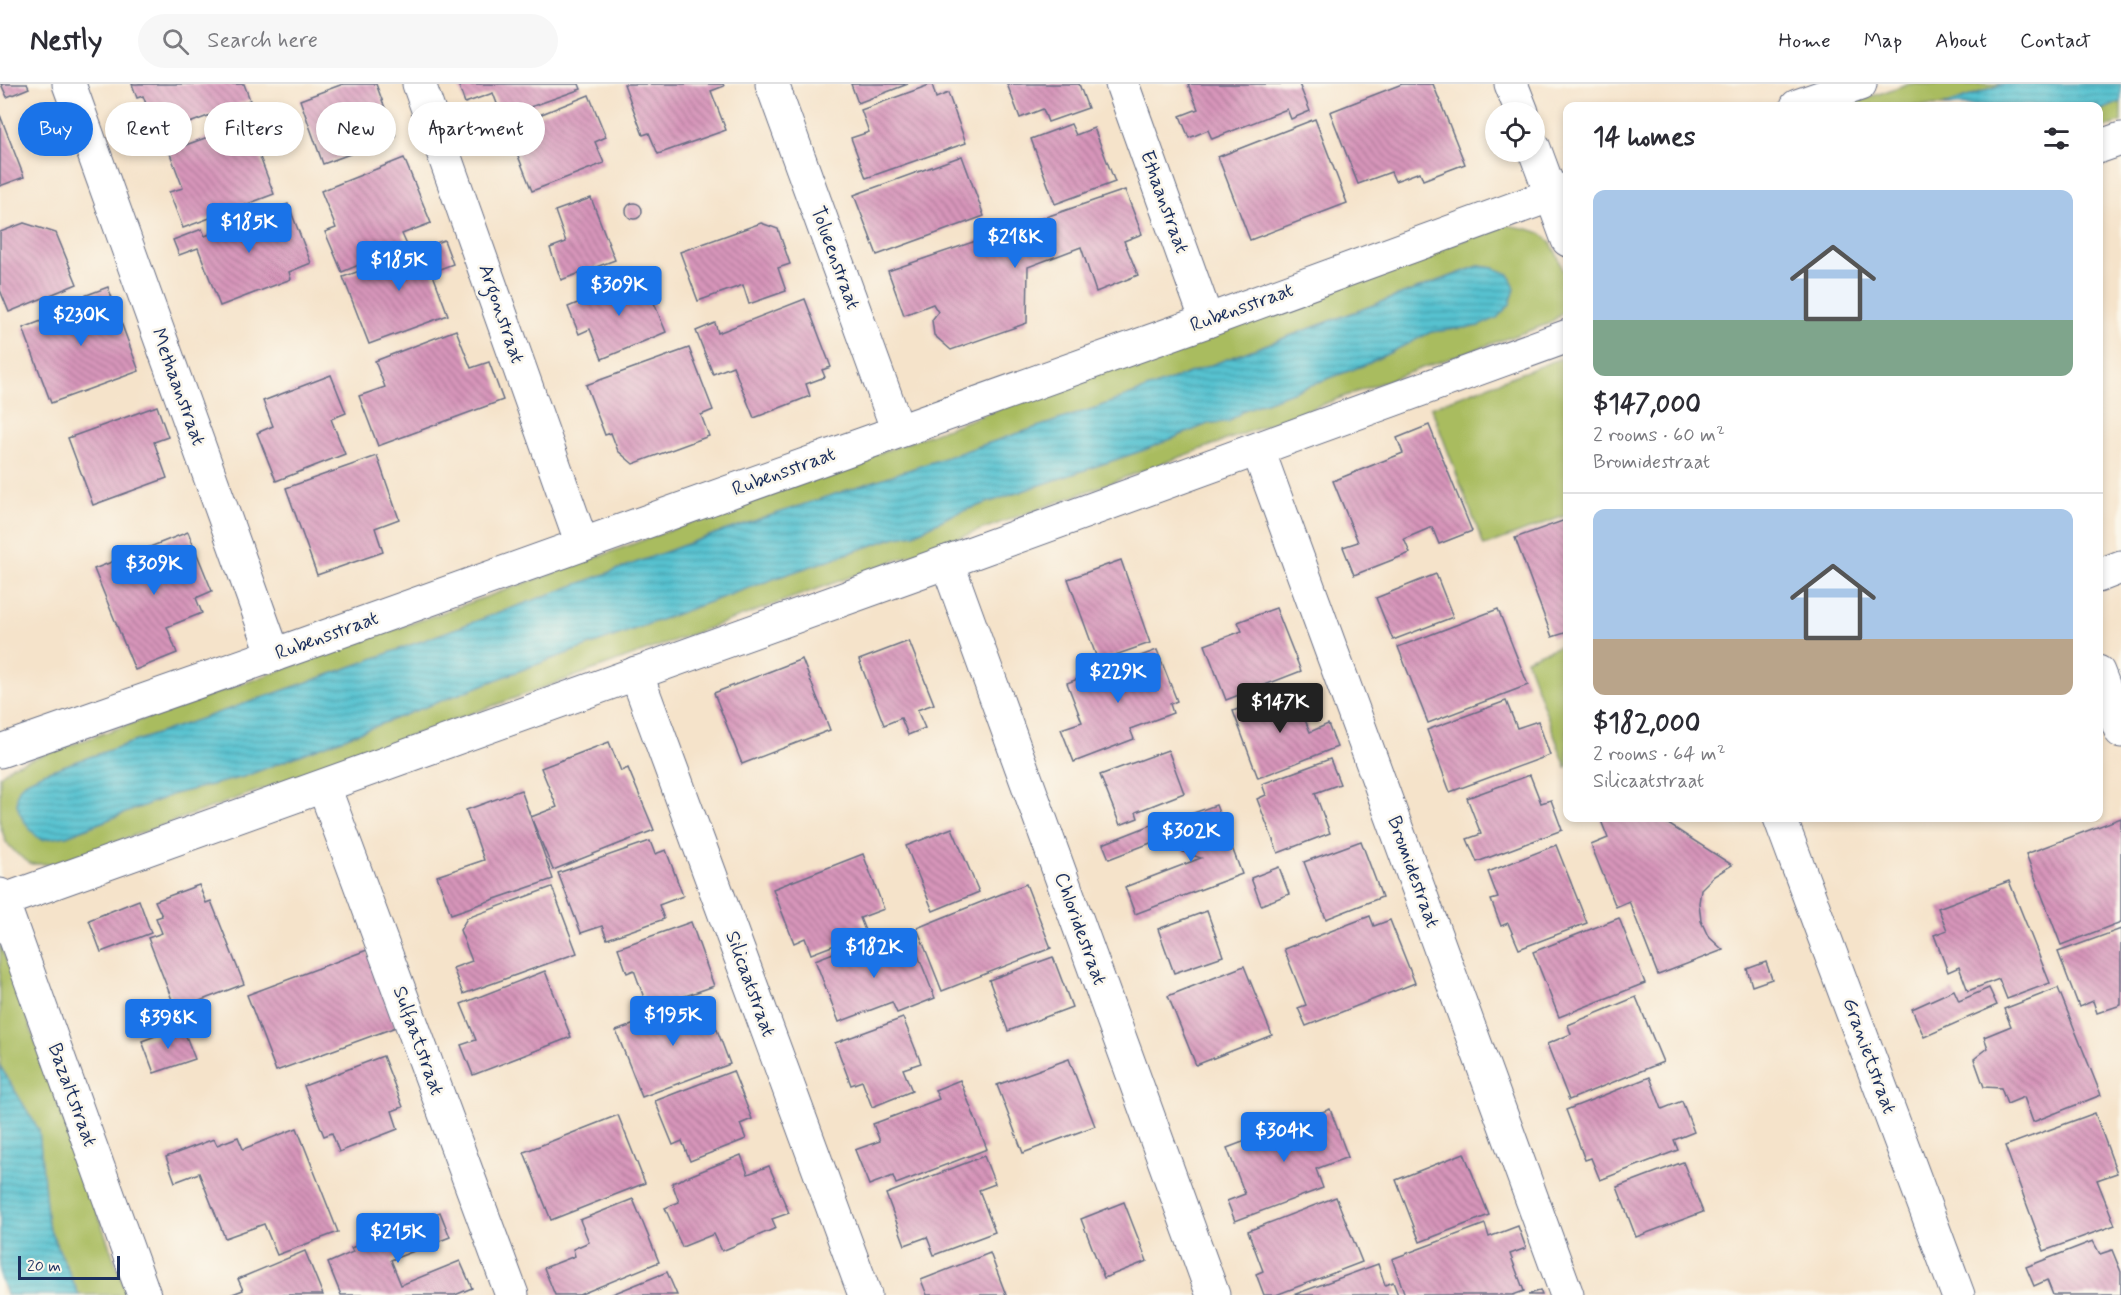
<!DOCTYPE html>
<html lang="en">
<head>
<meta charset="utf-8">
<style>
	:root { --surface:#fff; --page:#f7f7f7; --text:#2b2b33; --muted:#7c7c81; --line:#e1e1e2; --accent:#1a73e8 }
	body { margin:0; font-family:Mynerve,sans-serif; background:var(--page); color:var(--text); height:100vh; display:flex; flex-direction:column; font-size:22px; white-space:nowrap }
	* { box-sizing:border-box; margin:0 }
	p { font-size:20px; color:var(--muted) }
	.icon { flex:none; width:33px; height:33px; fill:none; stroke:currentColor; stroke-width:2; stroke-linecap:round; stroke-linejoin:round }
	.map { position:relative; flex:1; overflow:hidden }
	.sheet { position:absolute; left:1563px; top:18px; width:540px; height:720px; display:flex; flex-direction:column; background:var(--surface); border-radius:12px; box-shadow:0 3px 9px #0003 }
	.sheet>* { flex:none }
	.guide { position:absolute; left:18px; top:18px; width:570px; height:54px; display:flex; gap:12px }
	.fabs { position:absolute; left:1485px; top:18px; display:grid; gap:12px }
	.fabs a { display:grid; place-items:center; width:60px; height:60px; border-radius:50%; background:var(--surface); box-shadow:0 3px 9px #0003; font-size:30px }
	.scale { position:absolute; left:18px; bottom:15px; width:102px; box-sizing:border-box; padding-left:6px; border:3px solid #1b2f5e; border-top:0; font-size:16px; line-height:21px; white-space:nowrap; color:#1b2f5e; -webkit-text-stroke:4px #fbf7ec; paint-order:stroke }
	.price { position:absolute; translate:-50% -51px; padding:0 14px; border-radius:6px; background:var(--accent); color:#fff; font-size:20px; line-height:39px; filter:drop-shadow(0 2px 3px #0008) }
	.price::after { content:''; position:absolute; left:50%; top:36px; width:18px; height:14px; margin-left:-9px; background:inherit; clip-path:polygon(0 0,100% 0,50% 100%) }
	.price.selected { background:#222; color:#fff }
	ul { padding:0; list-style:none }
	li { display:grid; align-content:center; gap:12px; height:318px; padding:0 30px }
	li+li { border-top:2px solid var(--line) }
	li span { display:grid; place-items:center; height:186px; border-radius:12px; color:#555 }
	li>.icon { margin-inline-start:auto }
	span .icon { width:108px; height:108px; fill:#fffc; stroke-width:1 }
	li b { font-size:26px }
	h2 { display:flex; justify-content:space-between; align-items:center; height:72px; padding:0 30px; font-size:26px }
	.tag { padding:0 21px; border-radius:27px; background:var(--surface); box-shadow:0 3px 9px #0003; font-size:21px; line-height:54px }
	.tag.selected { background:var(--accent); color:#fff }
	header { display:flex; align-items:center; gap:36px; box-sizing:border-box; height:84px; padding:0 30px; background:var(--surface); border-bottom:2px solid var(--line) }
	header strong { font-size:28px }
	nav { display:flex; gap:33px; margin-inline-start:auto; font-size:21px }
	.search { width:420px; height:54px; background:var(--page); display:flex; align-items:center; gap:15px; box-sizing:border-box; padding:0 21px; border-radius:33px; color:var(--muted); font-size:22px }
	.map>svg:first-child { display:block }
	.green { fill:#a9bc5f; stroke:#62765e; stroke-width:1.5; fill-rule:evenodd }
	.water { fill:url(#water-rules); stroke:#387897; stroke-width:1.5 }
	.building { fill:url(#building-back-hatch) }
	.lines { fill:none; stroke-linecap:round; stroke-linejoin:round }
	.minor-casing { stroke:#676e84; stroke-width:35 }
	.minor { stroke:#fff; stroke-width:33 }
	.labels { text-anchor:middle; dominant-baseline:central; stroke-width:5; stroke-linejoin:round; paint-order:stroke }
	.street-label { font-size:20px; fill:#1b2f5e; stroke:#fbf7ec }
</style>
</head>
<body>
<header>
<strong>Nestly</strong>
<div class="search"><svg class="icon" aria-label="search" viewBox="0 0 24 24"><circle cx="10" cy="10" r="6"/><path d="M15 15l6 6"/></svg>Search here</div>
<nav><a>Home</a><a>Map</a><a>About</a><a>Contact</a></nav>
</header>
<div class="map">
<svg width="2121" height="1211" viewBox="0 0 2121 1211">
	<defs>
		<pattern id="water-rules" width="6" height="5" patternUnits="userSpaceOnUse" patternTransform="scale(1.5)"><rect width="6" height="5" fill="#56c2d0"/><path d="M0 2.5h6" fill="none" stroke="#469eac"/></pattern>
		<pattern id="building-back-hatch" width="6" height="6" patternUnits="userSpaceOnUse" patternTransform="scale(1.5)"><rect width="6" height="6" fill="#d795ba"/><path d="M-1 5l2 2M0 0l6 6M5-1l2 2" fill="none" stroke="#ae7a9a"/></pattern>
	</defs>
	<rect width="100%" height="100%" fill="#fbf7ec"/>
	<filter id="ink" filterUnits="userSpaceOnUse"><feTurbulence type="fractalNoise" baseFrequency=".0167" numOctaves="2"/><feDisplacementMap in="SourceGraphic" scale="12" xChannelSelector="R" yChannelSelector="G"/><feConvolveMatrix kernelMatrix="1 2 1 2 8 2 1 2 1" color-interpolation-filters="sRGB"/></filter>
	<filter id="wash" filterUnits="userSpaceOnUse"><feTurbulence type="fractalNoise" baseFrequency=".008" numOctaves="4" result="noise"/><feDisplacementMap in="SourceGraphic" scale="24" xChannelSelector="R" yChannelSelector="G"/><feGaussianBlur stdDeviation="1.35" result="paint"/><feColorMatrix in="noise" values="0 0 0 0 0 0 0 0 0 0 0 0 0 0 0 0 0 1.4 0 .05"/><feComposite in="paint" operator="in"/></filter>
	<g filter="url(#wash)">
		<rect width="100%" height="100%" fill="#f5e3ca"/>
		<!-- green -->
		<g class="green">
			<polygon points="1907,0 2003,0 1943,22 1845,22"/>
			<polygon points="2121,18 2121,38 2099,46 2098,27"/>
			<path d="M1505 141C1517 143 1532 144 1542 150 1557 160 1571 203 1567 220 1565 229 1555 235 1548 240L1405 290 1080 410 55 780H31L17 770 6 758 0 741V692L12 682 573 482 1045 308ZM1478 182 1494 184 1479 242 1431 248 1367 280 1244 326 1228 338 1210 339 1144 366 954 430 914 450 896 453 776 494 524 585 243 693 174 710 66 752 25 698 43 689 334 589 712 451 1098 323Z"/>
			<polygon points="1559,275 1567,276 1567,431 1484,462 1431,323"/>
			<polygon points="1567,559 1568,682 1566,683 1526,575"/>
			<polygon points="0,859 127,1211 79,1211 48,1141 38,1046 0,982"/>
		</g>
		<!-- water -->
		<g class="water">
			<polygon points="2003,0 2121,0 2121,18 2099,27 2098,22 1943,22"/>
			<path d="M1479 182 1494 184 1509 190 1515 205 1510 220 1497 234 1479 242 1431 248 1367 280 1244 326 1228 338 1210 339 1144 366 954 430 914 450 896 453 776 494 524 585 243 693 174 710 66 752 41 756C29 746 10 723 19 705 23 697 35 693 43 689L334 589 712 451 1098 323Z"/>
			<polygon points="0,982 39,1046 48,1141 79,1211 6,1211 0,1193"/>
		</g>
		<g id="blocks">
			<!-- building -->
			<g class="building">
				<polygon points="1,0 27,0 29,4 7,13"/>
				<polygon points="132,0 244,0 250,16 158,51 143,12 137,14"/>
				<polygon points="343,0 376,0 396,53 323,80 300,16"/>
				<polygon points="458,0 579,0 581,5 502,33 493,9 465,19"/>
				<polygon points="624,0 723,0 724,2 711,7 726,46 658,70 649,49 643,51"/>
				<polygon points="851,0 908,0 858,19"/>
				<polygon points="932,0 936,14 948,9 966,59 866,94 851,54 869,48 861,26"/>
				<polygon points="1007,0 1079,0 1088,24 1048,38 1043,25 1020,34"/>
				<polygon points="1188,0 1299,0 1310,27 1291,35 1287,25 1212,55 1208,46 1189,54 1180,32 1198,25"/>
				<polygon points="1402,0 1433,0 1465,80 1423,96 1420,88 1395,97 1391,88 1358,100 1330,28"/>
				<polygon points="589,11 606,53 595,58 604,79 532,107 507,44"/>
				<polygon points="0,31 24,93 0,102"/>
				<polygon points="1315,35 1347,119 1250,156 1218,73"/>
				<polygon points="247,39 274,110 183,144 169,108 183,104 169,67"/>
				<polygon points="1071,40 1076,51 1094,44 1115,98 1055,120 1031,55"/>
				<polygon points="962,72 984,132 877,171 854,111"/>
				<polygon points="404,74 431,139 402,150 407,161 342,188 325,148 336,144 321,107"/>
				<polygon points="1125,106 1142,150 1124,157 1138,191 1096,208 1081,163 1028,183 1027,239 951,266 934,251 932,236 938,228 933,220 904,231 888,187"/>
				<polygon points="591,114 615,176 561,196 550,164 566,158 555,127"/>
				<circle cx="634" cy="127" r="8"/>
				<polygon points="288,120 311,179 289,188 291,195 220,222 198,164 179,171 173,156 202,145 205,152"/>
				<polygon points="24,139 56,149 77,200 9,228 0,206 0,148"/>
				<polygon points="761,139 778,145 790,180 778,184 786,207 749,220 743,201 698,217 680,168"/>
				<polygon points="444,156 453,180 432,188 448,231 369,260 343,193"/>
				<polygon points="643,192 666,248 602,275 590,245 579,250 568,223"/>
				<polygon points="108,203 139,287 51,319 23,244 65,228 63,220"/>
				<polygon points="805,215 831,283 822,286 825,293 806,300 810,312 754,334 733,282 713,290 696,247 715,239 718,249"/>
				<polygon points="456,246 471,284 489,278 503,316 378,362 359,312 385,303 375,277"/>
				<polygon points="689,264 713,326 701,331 709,352 633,380 618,367 611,349 605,351 586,301"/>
				<polygon points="331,291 346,329 331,335 345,370 276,397 257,349 273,342 263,317"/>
				<polygon points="157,322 168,353 154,358 167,394 93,421 68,354"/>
				<polygon points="1429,341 1472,447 1439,460 1432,443 1404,455 1410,469 1354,491 1343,463 1358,458 1333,397 1403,369 1397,354"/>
				<polygon points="377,372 399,435 375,444 383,468 317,491 286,404"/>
				<polygon points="1568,435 1568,548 1552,553 1515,454"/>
				<polygon points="188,448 212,507 196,514 202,529 167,543 177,569 135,586 94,485"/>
				<polygon points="1121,476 1150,559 1098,577 1068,495"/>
				<polygon points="1436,490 1453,533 1393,556 1376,514"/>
				<polygon points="1276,524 1301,587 1226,616 1205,561 1242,547 1238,538"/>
				<polygon points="1498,525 1528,601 1428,639 1398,563"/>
				<polygon points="909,557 934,620 917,626 925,644 908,651 901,634 884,641 859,576"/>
				<polygon points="1157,566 1177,617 1170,620 1173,629 1130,645 1134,655 1074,678 1061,645 1082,638 1067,599"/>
				<polygon points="802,575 830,646 742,680 714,609"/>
				<polygon points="1292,604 1310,648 1328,640 1337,663 1258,694 1233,627"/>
				<polygon points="1506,617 1517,644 1538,637 1550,671 1450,708 1427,646"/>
				<polygon points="609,658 621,687 628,684 654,746 553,786 531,733 557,723 541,684"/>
				<polygon points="1168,666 1184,709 1136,728 1138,734 1120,741 1100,691"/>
				<polygon points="1330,675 1340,700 1315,709 1330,749 1278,769 1257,715 1266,711 1262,700"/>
				<polygon points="1530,691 1541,719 1551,716 1562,746 1477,778 1467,755 1481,750 1467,714"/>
				<polygon points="521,706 553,795 451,830 437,792 484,776 466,726"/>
				<polygon points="1216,721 1242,790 1135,830 1125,803 1201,774 1183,768 1176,746 1185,732"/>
				<polygon points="1600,734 1659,734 1732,781 1714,792 1701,805 1699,819 1701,837 1708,852 1723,866 1658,891 1629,817 1616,823 1591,761 1608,754"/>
				<polygon points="2121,734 2121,838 2061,861 2026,770"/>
				<polygon points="1159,738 1166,753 1109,775 1103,760"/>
				<polygon points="952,744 979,808 933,827 906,762"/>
				<polygon points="650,757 655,770 666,766 683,812 659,821 664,835 607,855 602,842 581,849 558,789"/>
				<polygon points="1361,757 1382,813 1326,835 1304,778"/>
				<polygon points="1556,761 1587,839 1519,865 1508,839 1501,842 1491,816 1498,814 1488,788"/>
				<polygon points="863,770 884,825 860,834 866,849 811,870 805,854 794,859 773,805"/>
				<polygon points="1279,783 1289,810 1261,821 1251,794"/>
				<polygon points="2009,797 2050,899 2007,915 1999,895 1968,907 1959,883 1948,888 1934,851 1947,846 1938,824"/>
				<polygon points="1026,800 1051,864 942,907 917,844"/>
				<polygon points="199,801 206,819 211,817 244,900 176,926 148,854 162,849 156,834 162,832 155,817"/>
				<polygon points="552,803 577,869 463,910 453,884 472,877 460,846 467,834"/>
				<polygon points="139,816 151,849 101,868 89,836"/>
				<polygon points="1207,827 1223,872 1174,889 1158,845"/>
				<polygon points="1370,832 1374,842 1390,836 1415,899 1306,942 1298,924 1306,921 1284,865"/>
				<polygon points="1619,834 1645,899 1559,933 1533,868"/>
				<polygon points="691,838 714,902 648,925 634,886 627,889 618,864"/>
				<polygon points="2121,845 2121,921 2097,929 2093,917 2079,923 2058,868"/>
				<polygon points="880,851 888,872 914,861 935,914 897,929 892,918 839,938 815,876"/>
				<polygon points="367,866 396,943 276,987 247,911"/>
				<polygon points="1053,873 1072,923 1008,947 989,896"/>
				<polygon points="1766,878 1772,895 1752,902 1747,885"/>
				<polygon points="1244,882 1272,951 1196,981 1168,912"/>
				<polygon points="545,887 571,953 473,991 461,961 476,956 461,920"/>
				<polygon points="1989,904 1997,921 1924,953 1912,925 1954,906 1959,917"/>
				<polygon points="2058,904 2101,1011 2033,1038 2024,1013 2007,1020 2001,1004 1984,1003 1974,975 1988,964 1984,953 2011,942 2004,925"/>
				<polygon points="1636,913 1663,978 1569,1016 1547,960 1571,950 1568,941"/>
				<polygon points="705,914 730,980 642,1013 616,947"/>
				<polygon points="903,934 921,979 903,985 912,1007 872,1023 862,997 851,1001 835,959"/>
				<polygon points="182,942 195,975 154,989 142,957"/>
				<polygon points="383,972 403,1023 392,1027 398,1045 339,1068 332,1049 324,1052 304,1002"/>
				<polygon points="1069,975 1095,1042 1023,1069 997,1001"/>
				<polygon points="733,987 752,1035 740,1040 746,1055 690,1077 682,1057 673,1061 655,1017"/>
				<polygon points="1650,993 1662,1025 1682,1017 1694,1048 1674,1056 1678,1066 1600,1096 1591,1074 1585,1076 1566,1026"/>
				<polygon points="960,996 987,1065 896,1100 893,1092 869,1101 855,1066 880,1057 873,1040 939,1015 935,1006"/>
				<polygon points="1330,1025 1348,1073 1316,1085 1323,1104 1235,1137 1227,1117 1245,1110 1227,1064"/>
				<polygon points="2095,1029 2117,1089 2097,1096 2115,1141 2044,1167 2005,1062"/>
				<polygon points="618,1031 645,1099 551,1136 524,1068"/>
				<polygon points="297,1044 338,1148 277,1171 264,1140 225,1154 199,1089 175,1098 166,1073 214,1055 217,1061 238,1053 243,1065"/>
				<polygon points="1464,1069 1489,1131 1420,1158 1396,1096"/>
				<polygon points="741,1071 748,1090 769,1082 789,1129 772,1135 776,1144 722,1167 714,1150 682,1163 665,1124 679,1118 672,1099"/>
				<polygon points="984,1072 995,1100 979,1106 995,1148 934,1171 927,1153 905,1161 886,1110"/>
				<polygon points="1683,1078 1703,1128 1636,1153 1617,1103"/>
				<polygon points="1336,1113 1362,1178 1276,1211 1264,1211 1256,1190 1263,1187 1248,1147"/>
				<polygon points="633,1115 659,1178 579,1211 555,1211 544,1184 575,1172 573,1165 589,1158 580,1136"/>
				<polygon points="1124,1118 1147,1177 1104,1194 1081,1135"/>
				<polygon points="440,1128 450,1153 391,1176 401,1201 460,1177 472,1204 455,1211 341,1211 328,1179 353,1168 351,1164"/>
				<polygon points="1485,1140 1489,1153 1518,1142 1526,1164 1510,1170 1524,1207 1513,1211 1405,1211 1392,1175"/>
				<polygon points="2093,1157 2100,1170 2112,1166 2121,1188 2121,1211 2053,1211 2047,1196 2034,1202 2026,1183"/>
				<polygon points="305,1167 323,1211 230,1211 243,1206 238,1195"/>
				<polygon points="990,1169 1006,1211 927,1211 921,1196"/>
				<polygon points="1378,1180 1385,1201 1393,1198 1398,1211 1293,1211"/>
				<polygon points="667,1188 677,1211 610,1211"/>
				<polygon points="1540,1206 1542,1211 1528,1211"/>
			</g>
		</g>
	</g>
	<g filter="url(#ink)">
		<use href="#blocks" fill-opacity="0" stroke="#676e84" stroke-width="1.5"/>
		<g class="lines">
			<!-- minor casing -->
			<g class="minor-casing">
				<g id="minor">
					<polyline points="69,0 274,571"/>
					<polyline points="419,0 582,460"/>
					<polyline points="772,0 898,347"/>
					<polyline points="1122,0 1207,237"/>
					<polyline points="1511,0 1522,28"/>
					<polyline points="1797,22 1860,0"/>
					<polyline points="2098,63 2121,55"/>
					<polyline points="1534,64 1568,156"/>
					<polyline points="1258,366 1567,1211"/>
					<polyline points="947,478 1213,1211"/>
					<polyline points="2098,492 2121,483"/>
					<polyline points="2098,588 2121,647"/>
					<polyline points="636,589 865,1211"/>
					<polyline points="0,667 274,571 1207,237 1568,105"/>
					<polyline points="324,703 512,1211"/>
					<polyline points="1780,734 1958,1211"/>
					<polyline points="0,811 144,1211"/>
					<polyline points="2,817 947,478 1568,252"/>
				</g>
			</g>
			<!-- minor -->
			<use href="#minor" class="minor"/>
		</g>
	</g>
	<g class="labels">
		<!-- street labels -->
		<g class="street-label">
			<text transform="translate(1164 118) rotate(70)">Ethaanstraat</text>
			<text transform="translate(835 174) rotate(70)">Tolueenstraat</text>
			<text transform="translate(1242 224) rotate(-20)">Rubensstraat</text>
			<text transform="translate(501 230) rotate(71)">Argonstraat</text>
			<text transform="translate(178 303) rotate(70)">Methaanstraat</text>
			<text transform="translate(784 388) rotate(-20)">Rubensstraat</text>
			<text transform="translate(327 552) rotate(-20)">Rubensstraat</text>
			<text transform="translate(1413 788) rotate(70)">Bromidestraat</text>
			<text transform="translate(1080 845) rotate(70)">Chloridestraat</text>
			<text transform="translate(750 900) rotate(70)">Silicaatstraat</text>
			<text transform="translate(418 957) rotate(70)">Sulfaatstraat</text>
			<text transform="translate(1869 972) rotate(70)">Granietstraat</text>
			<text transform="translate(72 1011) rotate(70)">Bazaltstraat</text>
		</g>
	</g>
</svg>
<div class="fabs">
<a><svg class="icon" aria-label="locate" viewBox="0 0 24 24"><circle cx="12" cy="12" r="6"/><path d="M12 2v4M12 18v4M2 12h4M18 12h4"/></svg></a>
</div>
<div class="scale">20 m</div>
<b class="price" style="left:249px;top:170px">$185K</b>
<b class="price" style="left:1015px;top:185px">$218K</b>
<b class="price" style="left:399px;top:208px">$185K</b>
<b class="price" style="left:619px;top:233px">$309K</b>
<b class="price" style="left:81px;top:263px">$230K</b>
<b class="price" style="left:154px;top:512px">$309K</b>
<b class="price" style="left:1118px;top:620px">$229K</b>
<b class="price selected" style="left:1280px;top:650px">$147K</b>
<b class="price" style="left:1191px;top:779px">$302K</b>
<b class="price" style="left:874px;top:895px">$182K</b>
<b class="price" style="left:673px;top:963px">$195K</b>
<b class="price" style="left:168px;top:966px">$398K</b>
<b class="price" style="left:1284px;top:1079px">$304K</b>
<b class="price" style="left:398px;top:1180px">$215K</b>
<div class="guide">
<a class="tag selected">Buy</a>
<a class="tag">Rent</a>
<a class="tag">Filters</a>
<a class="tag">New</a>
<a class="tag">Apartment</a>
</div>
<section class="sheet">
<h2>14 homes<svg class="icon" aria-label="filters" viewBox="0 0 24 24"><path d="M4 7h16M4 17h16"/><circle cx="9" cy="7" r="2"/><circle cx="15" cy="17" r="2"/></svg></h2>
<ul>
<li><span style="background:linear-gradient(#a9c7e8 70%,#7fa58c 0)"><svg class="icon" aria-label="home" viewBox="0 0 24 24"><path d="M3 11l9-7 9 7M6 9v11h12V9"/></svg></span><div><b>$147,000</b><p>2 rooms · 60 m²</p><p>Bromidestraat</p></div></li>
<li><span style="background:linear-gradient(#a9c7e8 70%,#b9a48a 0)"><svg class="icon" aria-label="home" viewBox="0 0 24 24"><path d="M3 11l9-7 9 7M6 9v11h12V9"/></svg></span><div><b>$182,000</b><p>2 rooms · 64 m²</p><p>Silicaatstraat</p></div></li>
</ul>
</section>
</div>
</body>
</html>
